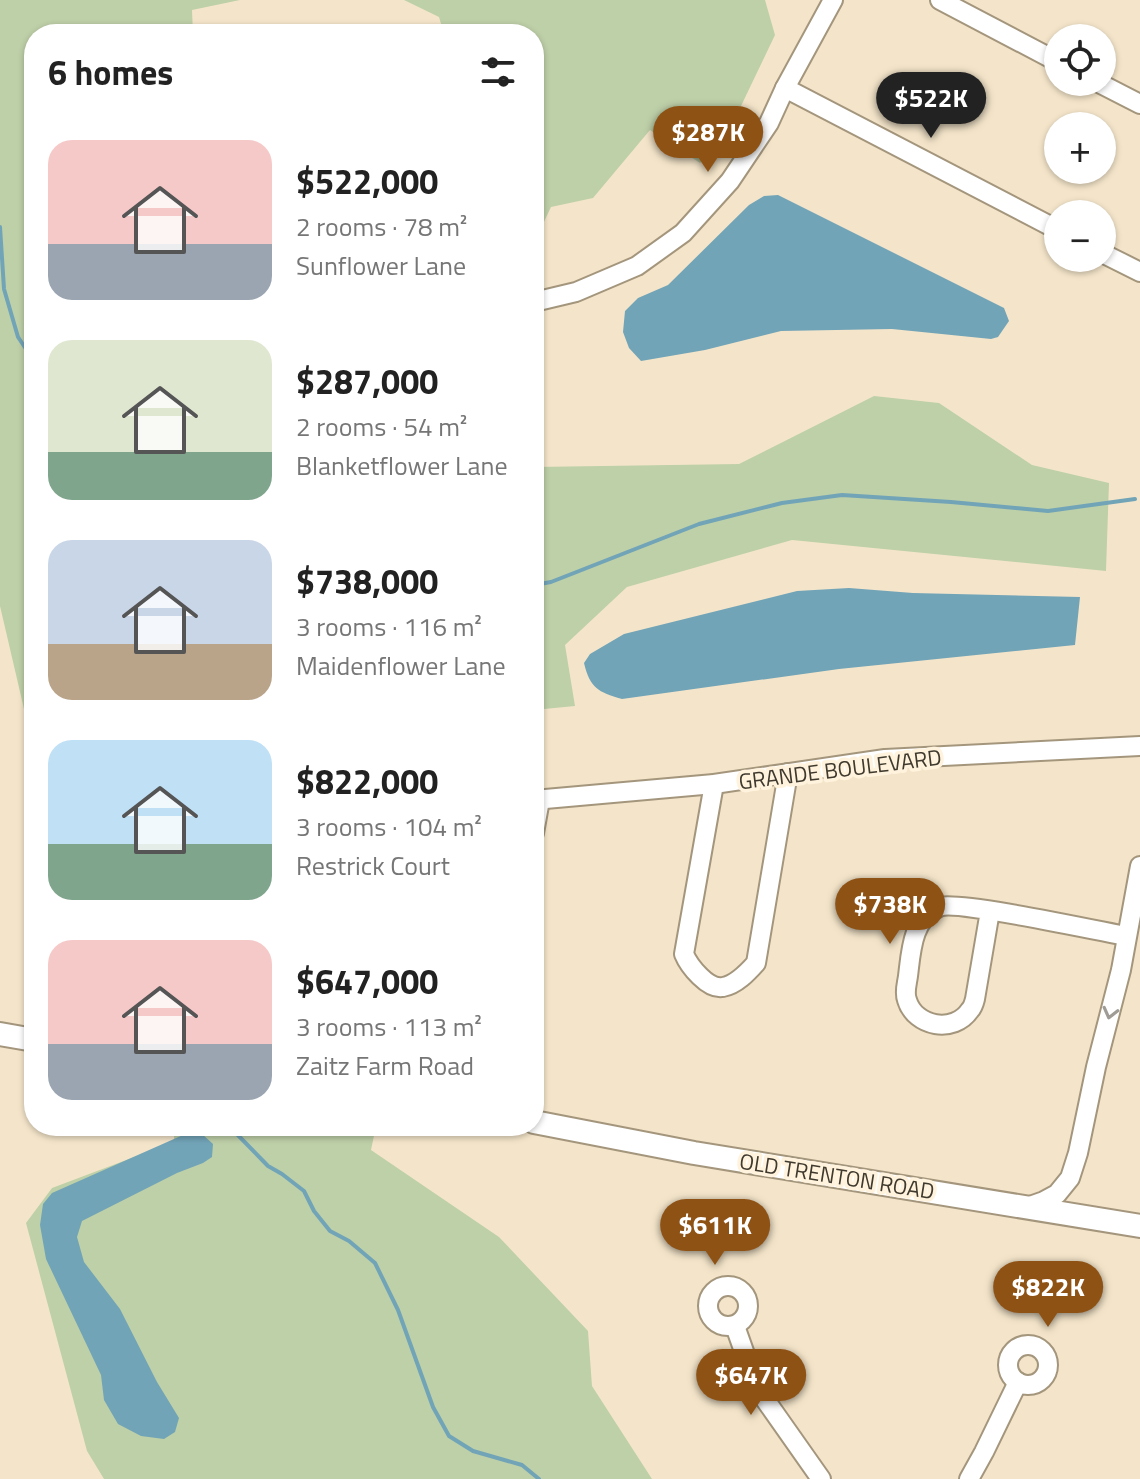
<!DOCTYPE html>
<html lang="en">
<head>
<meta charset="utf-8">
<style>
	:root { --surface:#fff; --page:#f6f6f6; --text:#222; --muted:#767676; --accent:#8f5215 }
	body { margin:0; font-family:"Titillium Web",sans-serif; background:var(--page); color:var(--text); height:100vh; display:flex; flex-direction:column; font-size:30px; white-space:nowrap }
	* { box-sizing:border-box; margin:0 }
	p { font-size:26px; color:var(--muted) }
	.icon { flex:none; width:44px; height:44px; fill:none; stroke:currentColor; stroke-width:2; stroke-linecap:round; stroke-linejoin:round }
	.map { position:relative; flex:1; overflow:hidden }
	.side { position:absolute; left:24px; top:24px; width:520px; height:1112px; display:flex; flex-direction:column; background:var(--surface); border-radius:32px; box-shadow:0 2px 6px #0004 }
	.side>* { flex:none }
	.buttons { position:absolute; left:1044px; top:24px; display:grid; gap:16px }
	.buttons a { display:grid; place-items:center; width:72px; height:72px; border-radius:50%; background:var(--surface); box-shadow:0 2px 6px #0004; font-size:40px }
	.price { position:absolute; translate:-50% -68px; padding:0 18px; border-radius:28px; background:var(--accent); color:#fff; font-size:26px; line-height:52px; filter:drop-shadow(0 2px 4px #0008) }
	.price::after { content:''; position:absolute; left:50%; top:48px; width:24px; height:18px; margin-left:-12px; background:inherit; clip-path:polygon(0 0,100% 0,50% 100%) }
	.price.on { background:#222; color:#fff }
	ul { padding:0; list-style:none }
	li { display:flex; align-items:center; gap:24px; height:200px; padding:0 24px }
	li span { display:grid; place-items:center; flex:none; width:224px; height:160px; border-radius:24px; color:#555 }
	li>.icon { margin-inline-start:auto }
	span .icon { width:96px; height:96px; fill:#fffc; stroke-width:1 }
	li b { font-size:34px }
	h2 { display:flex; justify-content:space-between; align-items:center; height:96px; padding:0 24px; font-size:34px }
	.map>svg:first-child { display:block }
	.green { fill:#bed0a8 }
	.water { fill:#72a4b7 }
	.lines { fill:none; stroke-linecap:round; stroke-linejoin:round }
	.stream { stroke:#72a4b7; stroke-width:4 }
	.minor-casing { stroke:#a4967d; stroke-width:22 }
	.major-casing { stroke:#a4967d; stroke-width:26 }
	.minor { stroke:#fff; stroke-width:18 }
	.major { stroke:#fff; stroke-width:22 }
	.oneway { stroke:#9f9c96 }
	.labels { text-anchor:middle; dominant-baseline:central; stroke-width:7; stroke-linejoin:round; paint-order:stroke }
	.street-label { font-size:22px; fill:#3f392e; stroke:#fff3dd }
</style>
</head>
<body>
<div class="map">
<svg width="1140" height="1479" viewBox="0 0 1140 1479">
	<rect width="100%" height="100%" fill="#f4e5ca"/>
	<!-- green -->
	<g class="green">
		<polygon points="0,0 240,0 192,10 193,34 34,34 34,775 31,739 0,606"/>
		<polygon points="404,0 765,0 775,35 730,129 700,163 650,130 593,198 551,207 534,243 534,34 444,34 439,17"/>
		<polygon points="874,396 939,403 1032,465 1109,483 1106,571 792,540 627,587 565,645 575,706 534,710 534,467 739,464"/>
		<polygon points="174,1126 376,1126 371,1150 499,1237 588,1331 592,1386 652,1479 104,1479 87,1451 26,1223 52,1188 174,1142"/>
	</g>
	<!-- water -->
	<g class="water">
		<polygon points="778,195 1004,308 1009,321 998,337 991,339 892,329 781,331 705,350 641,361 629,348 623,332 625,311 638,298 668,285 749,205 764,196"/>
		<path d="M849 588 913 593 1080 597 1075 645 839 669 622 699C598 692 590 688 584 663L590 654 624 634 797 591Z"/>
		<polygon points="202,1134 213,1144 212,1157 203,1163 177,1173 82,1221 77,1237 84,1262 120,1309 157,1382 179,1418 175,1432 164,1439 141,1436 118,1424 104,1400 101,1375 46,1259 40,1225 43,1204 52,1193 183,1135"/>
	</g>
	<g class="lines">
		<!-- stream -->
		<g class="stream">
			<polyline points="0,227 4,289 18,337 34,361"/>
			<polyline points="534,585 551,582 699,524 782,503 842,495 951,502 1048,511 1135,499"/>
			<polyline points="229,1126 268,1166 282,1174 304,1191 314,1211 330,1231 349,1241 375,1263 398,1310 433,1407 449,1436 473,1451 522,1465 539,1479"/>
		</g>
		<!-- minor casing -->
		<g class="minor-casing">
			<g id="minor">
				<polyline points="940,0 1058,62"/>
				<polyline points="1097,82 1140,104"/>
				<polyline points="785,88 1058,230"/>
				<polyline points="1102,253 1140,272"/>
				<polyline points="534,302 576,292 637,266 683,233 730,181 769,123 785,88 833,0"/>
				<path d="M714 784 684 954C689 966 708 990 723 987 736 985 748 972 756 963L788 773"/>
				<polyline points="534,800 714,784 885,759 1140,746"/>
				<polyline points="534,833 540,800"/>
				<path d="M990 911 975 999C974 1003 973 1007 970 1010 954 1034 915 1027 907 1000 904 992 907 984 908 976 911 952 912 918 939 907 955 900 1099 931 1126 936"/>
				<polyline points="1027,1207 1044,1201 1057,1194 1070,1178 1078,1153 1096,1067 1121,970 1140,866"/>
				<circle cx="728" cy="1306" r="20"/>
				<polyline points="735,1326 752,1374 764,1398 821,1479"/>
				<circle cx="1028" cy="1365" r="20"/>
				<polyline points="969,1479 984,1452 1018,1382"/>
			</g>
		</g>
		<!-- major casing -->
		<g class="major-casing">
			<g id="major">
				<polyline points="0,1034 34,1040"/>
				<polyline points="534,1122 694,1153 1140,1226"/>
			</g>
		</g>
		<!-- minor -->
		<use href="#minor" class="minor"/>
		<!-- major -->
		<use href="#major" class="major"/>
	</g>
	<!-- one-way arrows -->
	<defs><path id="oneway-chevron" d="M-2-3.5L2.5 0L-2 3.5" fill="none" stroke-width="1.6" stroke-linecap="round" stroke-linejoin="round" transform="scale(2)"/></defs>
	<use class="oneway" href="#oneway-chevron" transform="translate(1110 1013) rotate(104)"/>
	<g class="labels">
		<!-- street labels -->
		<g class="street-label">
			<text transform="translate(840 769) rotate(-7)">GRANDE BOULEVARD</text>
			<text transform="translate(837 1176) rotate(9)">OLD TRENTON ROAD</text>
		</g>
	</g>
</svg>
<div class="buttons">
<a><svg class="icon" aria-label="locate" viewBox="0 0 24 24"><circle cx="12" cy="12" r="6"/><path d="M12 2v4M12 18v4M2 12h4M18 12h4"/></svg></a>
<a>+</a>
<a>−</a>
</div>
<b class="price on" style="left:931px;top:140px">$522K</b>
<b class="price" style="left:708px;top:174px">$287K</b>
<b class="price" style="left:890px;top:946px">$738K</b>
<b class="price" style="left:715px;top:1267px">$611K</b>
<b class="price" style="left:1048px;top:1329px">$822K</b>
<b class="price" style="left:751px;top:1417px">$647K</b>
<section class="side">
<h2>6 homes<svg class="icon" aria-label="filters" viewBox="0 0 24 24"><path d="M4 7h16M4 17h16"/><circle cx="9" cy="7" r="2"/><circle cx="15" cy="17" r="2"/></svg></h2>
<ul>
<li><span style="background:linear-gradient(#f6c9c9 65%,#9aa5b1 0)"><svg class="icon" aria-label="home" viewBox="0 0 24 24"><path d="M3 11l9-7 9 7M6 9v11h12V9"/></svg></span><div><b>$522,000</b><p>2 rooms · 78 m²</p><p>Sunflower Lane</p></div></li>
<li><span style="background:linear-gradient(#dfe7d0 70%,#7fa58c 0)"><svg class="icon" aria-label="home" viewBox="0 0 24 24"><path d="M3 11l9-7 9 7M6 9v11h12V9"/></svg></span><div><b>$287,000</b><p>2 rooms · 54 m²</p><p>Blanketflower Lane</p></div></li>
<li><span style="background:linear-gradient(#c9d6e8 65%,#b9a48a 0)"><svg class="icon" aria-label="home" viewBox="0 0 24 24"><path d="M3 11l9-7 9 7M6 9v11h12V9"/></svg></span><div><b>$738,000</b><p>3 rooms · 116 m²</p><p>Maidenflower Lane</p></div></li>
<li><span style="background:linear-gradient(#bfe0f5 65%,#7fa58c 0)"><svg class="icon" aria-label="home" viewBox="0 0 24 24"><path d="M3 11l9-7 9 7M6 9v11h12V9"/></svg></span><div><b>$822,000</b><p>3 rooms · 104 m²</p><p>Restrick Court</p></div></li>
<li><span style="background:linear-gradient(#f6c9c9 65%,#9aa5b1 0)"><svg class="icon" aria-label="home" viewBox="0 0 24 24"><path d="M3 11l9-7 9 7M6 9v11h12V9"/></svg></span><div><b>$647,000</b><p>3 rooms · 113 m²</p><p>Zaitz Farm Road</p></div></li>
</ul>
</section>
</div>
</body>
</html>
